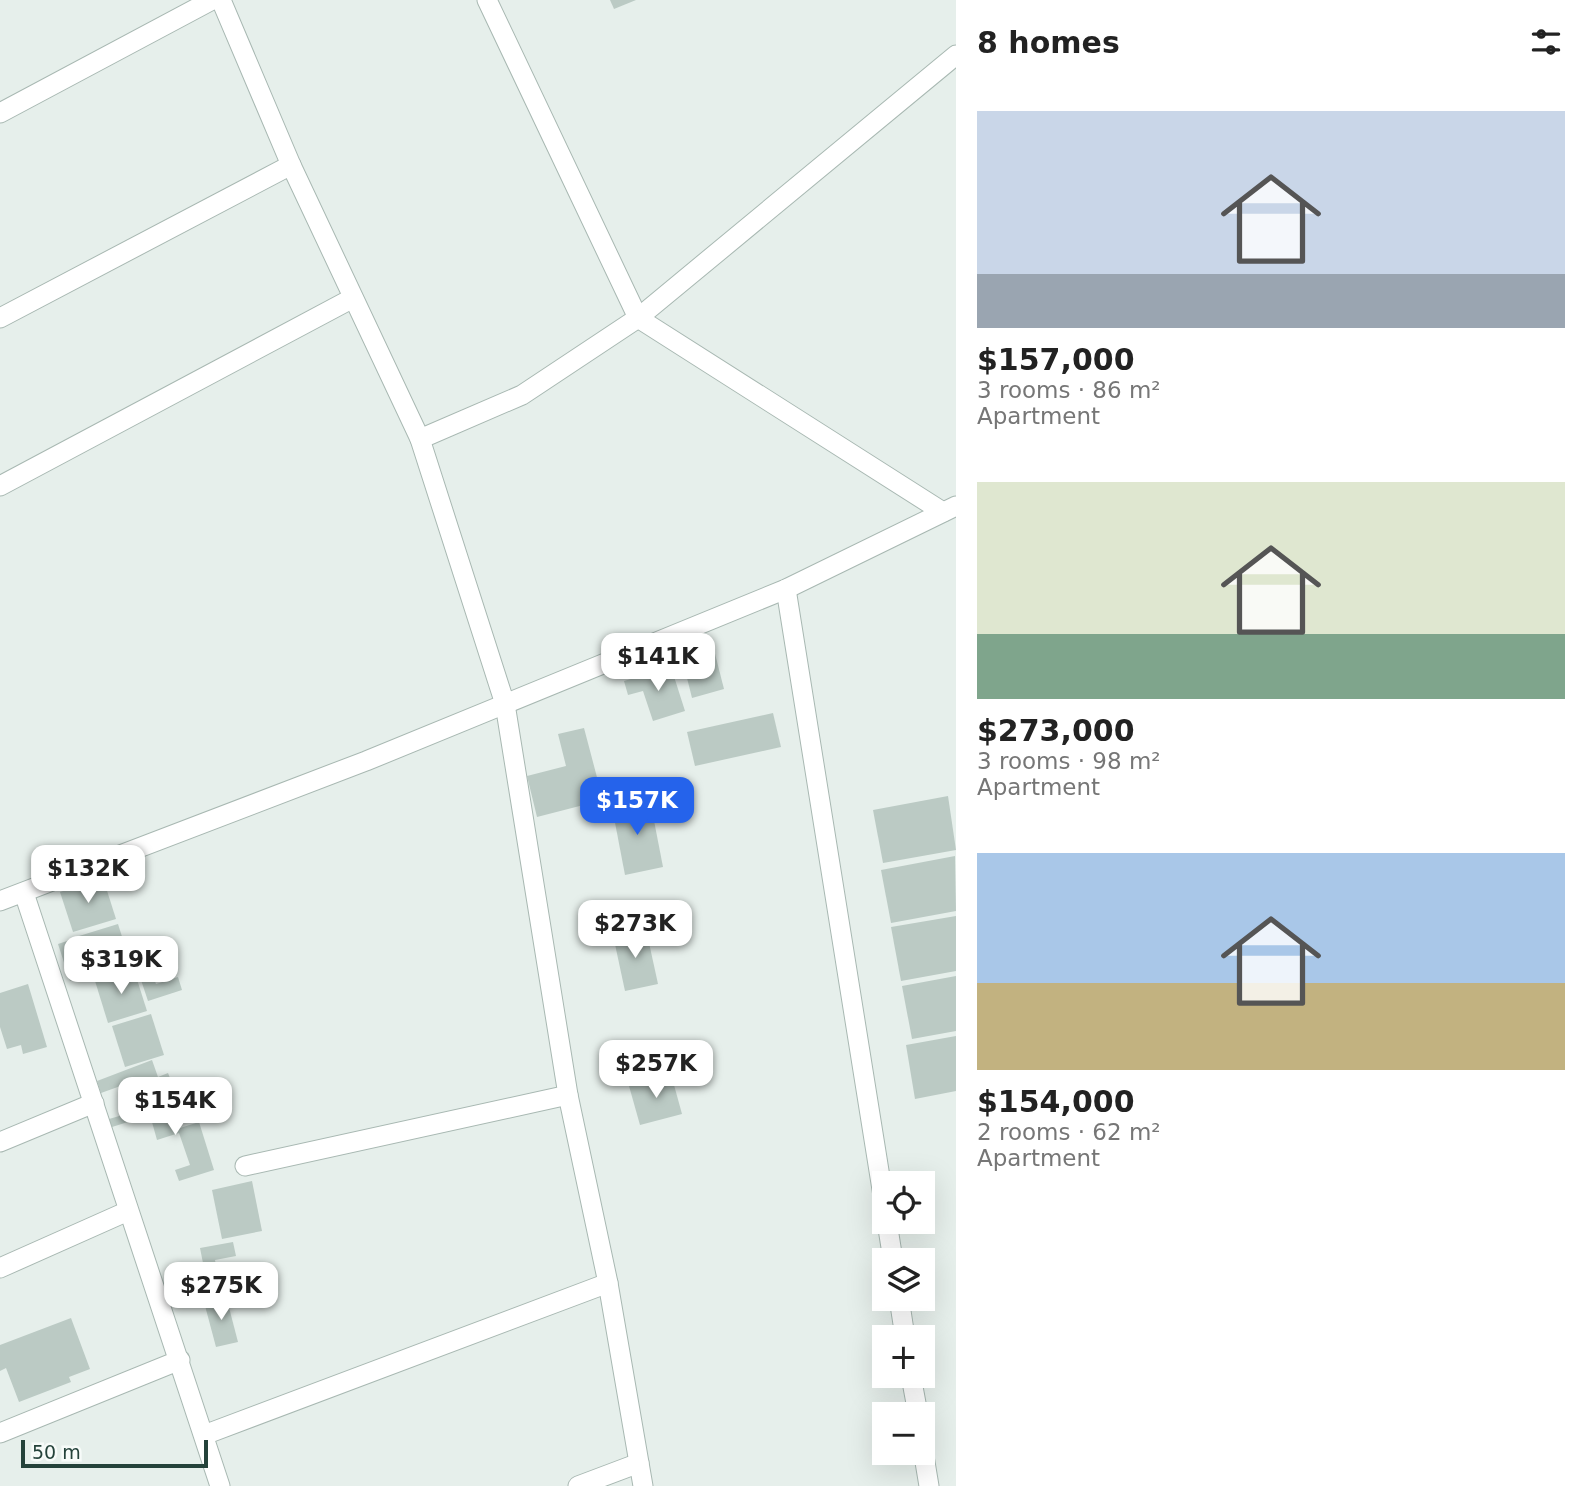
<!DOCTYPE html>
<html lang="en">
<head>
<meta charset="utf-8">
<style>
	:root { --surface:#fff; --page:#f2f2f2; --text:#222; --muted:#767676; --accent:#2563eb }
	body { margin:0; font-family:"DejaVu Sans",sans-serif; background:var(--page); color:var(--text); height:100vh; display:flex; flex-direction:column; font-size:26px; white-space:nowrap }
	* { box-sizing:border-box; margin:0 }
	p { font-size:23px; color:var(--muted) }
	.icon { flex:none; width:38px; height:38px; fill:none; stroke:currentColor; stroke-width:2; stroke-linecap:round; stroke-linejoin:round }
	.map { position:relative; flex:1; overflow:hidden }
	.side { display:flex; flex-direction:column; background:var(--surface); width:630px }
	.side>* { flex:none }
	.tools { position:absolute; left:872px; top:1171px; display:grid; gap:14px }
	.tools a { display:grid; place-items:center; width:63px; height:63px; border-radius:0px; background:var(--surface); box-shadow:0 7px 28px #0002; font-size:35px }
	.scale { position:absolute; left:21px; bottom:18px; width:187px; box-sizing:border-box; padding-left:7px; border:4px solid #24423a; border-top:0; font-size:19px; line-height:24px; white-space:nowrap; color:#24423a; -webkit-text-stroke:5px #f7fbf9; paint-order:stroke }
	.price { position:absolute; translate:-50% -60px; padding:0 16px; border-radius:14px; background:#fff; color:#222; font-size:23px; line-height:46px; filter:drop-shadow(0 2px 4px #0008) }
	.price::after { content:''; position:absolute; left:50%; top:42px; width:21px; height:16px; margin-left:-10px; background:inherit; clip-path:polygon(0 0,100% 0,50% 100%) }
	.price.selected { background:var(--accent); color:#fff }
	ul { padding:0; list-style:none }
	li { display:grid; align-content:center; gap:14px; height:371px; padding:0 21px }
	li span { display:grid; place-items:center; height:217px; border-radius:0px; color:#555 }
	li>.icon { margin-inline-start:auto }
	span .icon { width:126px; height:126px; fill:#fffc; stroke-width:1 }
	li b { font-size:30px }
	h2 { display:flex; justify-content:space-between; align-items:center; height:84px; padding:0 21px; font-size:30px }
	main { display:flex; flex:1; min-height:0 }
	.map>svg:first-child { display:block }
	.building { fill:#bbcac4 }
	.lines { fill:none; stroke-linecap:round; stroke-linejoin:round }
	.minor-casing { stroke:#a8b8b2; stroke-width:21 }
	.minor { stroke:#fff; stroke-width:19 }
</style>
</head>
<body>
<main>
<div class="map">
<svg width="956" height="1486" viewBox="0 0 956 1486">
	<rect width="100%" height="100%" fill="#e6efeb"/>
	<!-- building -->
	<g class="building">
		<polygon points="610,0 636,0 614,9"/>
		<polygon points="712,642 724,689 692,698 680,650"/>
		<polygon points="671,667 685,711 653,721 643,691 628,695 624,681"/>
		<polygon points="773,713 781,747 695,766 687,732"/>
		<polygon points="584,728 603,800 537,817 527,776 566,766 558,734"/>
		<polygon points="948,796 956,850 883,863 873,810"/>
		<polygon points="650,800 663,867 625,875 612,807"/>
		<polygon points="955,856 956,911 891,923 881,870"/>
		<polygon points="103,878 116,919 73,932 60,892"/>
		<polygon points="956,916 956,971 901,981 891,927"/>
		<polygon points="118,924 131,965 92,977 79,936"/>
		<polygon points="646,929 658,984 625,991 613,935"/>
		<polygon points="76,938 88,975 70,981 58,944"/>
		<polygon points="134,970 147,1011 108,1023 95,981"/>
		<polygon points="152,973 156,984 178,977 182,990 148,1001 140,977"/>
		<polygon points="956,976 956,1031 912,1039 902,986"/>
		<polygon points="28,984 47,1047 23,1054 21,1045 7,1049 0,1027 0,993"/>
		<polygon points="151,1014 164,1055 125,1067 112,1026"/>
		<polygon points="956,1036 956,1091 915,1099 906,1045"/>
		<polygon points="152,1060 158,1077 168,1073 174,1088 147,1098 140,1079 101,1093 97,1081"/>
		<polygon points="671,1074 682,1114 640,1125 629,1086"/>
		<polygon points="171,1101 180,1128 199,1122 214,1170 179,1181 175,1170 190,1165 179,1133 157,1140 150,1115 112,1127 109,1119"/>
		<polygon points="252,1181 262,1231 222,1239 212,1190"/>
		<polygon points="233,1242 236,1256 215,1260 217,1270 205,1273 200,1248"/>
		<polygon points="226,1296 238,1342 216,1347 204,1302"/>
		<polygon points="71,1318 90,1369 69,1377 71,1382 19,1402 6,1368 0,1371 0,1345"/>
	</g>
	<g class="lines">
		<!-- minor casing -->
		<g class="minor-casing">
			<g id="minor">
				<polyline points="221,0 291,165 420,439 505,704 568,1095 608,1283 643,1486"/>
				<polyline points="487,0 638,318 943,512"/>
				<polyline points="0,113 212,0"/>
				<polyline points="0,318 291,165"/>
				<polyline points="420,439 522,395 638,318 956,55"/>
				<polyline points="0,486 353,298"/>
				<polyline points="786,589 884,1202"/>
				<polyline points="24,893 220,1486"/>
				<polyline points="0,901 366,761 786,589 956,506"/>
				<polyline points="0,1142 94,1103"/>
				<polyline points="245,1166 568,1095"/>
				<polyline points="887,1222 893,1260"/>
				<polyline points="0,1268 128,1211"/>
				<polyline points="899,1298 905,1337"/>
				<polyline points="911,1376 918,1414"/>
				<polyline points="0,1433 180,1360"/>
				<polyline points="204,1435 608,1283"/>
				<polyline points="922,1444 929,1486"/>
				<polyline points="578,1486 639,1463"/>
			</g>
		</g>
		<!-- minor -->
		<use href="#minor" class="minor"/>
	</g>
</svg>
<div class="tools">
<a><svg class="icon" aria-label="locate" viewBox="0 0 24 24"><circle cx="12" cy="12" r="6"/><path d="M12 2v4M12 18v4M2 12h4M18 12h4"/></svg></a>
<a><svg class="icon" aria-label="layers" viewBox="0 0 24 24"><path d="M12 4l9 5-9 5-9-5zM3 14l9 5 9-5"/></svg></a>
<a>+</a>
<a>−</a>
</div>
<div class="scale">50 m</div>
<b class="price" style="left:658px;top:693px">$141K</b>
<b class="price selected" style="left:637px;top:837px">$157K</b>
<b class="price" style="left:88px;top:905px">$132K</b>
<b class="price" style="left:635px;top:960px">$273K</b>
<b class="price" style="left:121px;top:996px">$319K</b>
<b class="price" style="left:656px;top:1100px">$257K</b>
<b class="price" style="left:175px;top:1137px">$154K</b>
<b class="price" style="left:221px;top:1322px">$275K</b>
</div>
<section class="side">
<h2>8 homes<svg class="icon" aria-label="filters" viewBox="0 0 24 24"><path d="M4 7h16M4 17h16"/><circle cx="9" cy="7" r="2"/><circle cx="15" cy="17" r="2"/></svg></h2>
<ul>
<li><span style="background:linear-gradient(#c9d6e8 75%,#9aa5b1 0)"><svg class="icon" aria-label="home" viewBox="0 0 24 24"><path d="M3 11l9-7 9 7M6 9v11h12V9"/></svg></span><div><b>$157,000</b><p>3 rooms · 86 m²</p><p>Apartment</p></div></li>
<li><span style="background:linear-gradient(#dfe7d0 70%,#7fa58c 0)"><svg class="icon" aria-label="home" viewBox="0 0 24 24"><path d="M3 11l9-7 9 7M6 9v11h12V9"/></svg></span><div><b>$273,000</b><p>3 rooms · 98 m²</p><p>Apartment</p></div></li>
<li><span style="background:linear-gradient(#a9c7e8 60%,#c2b280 0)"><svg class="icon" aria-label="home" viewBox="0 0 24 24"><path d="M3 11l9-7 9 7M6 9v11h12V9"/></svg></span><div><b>$154,000</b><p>2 rooms · 62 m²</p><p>Apartment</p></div></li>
</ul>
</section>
</main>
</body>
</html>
